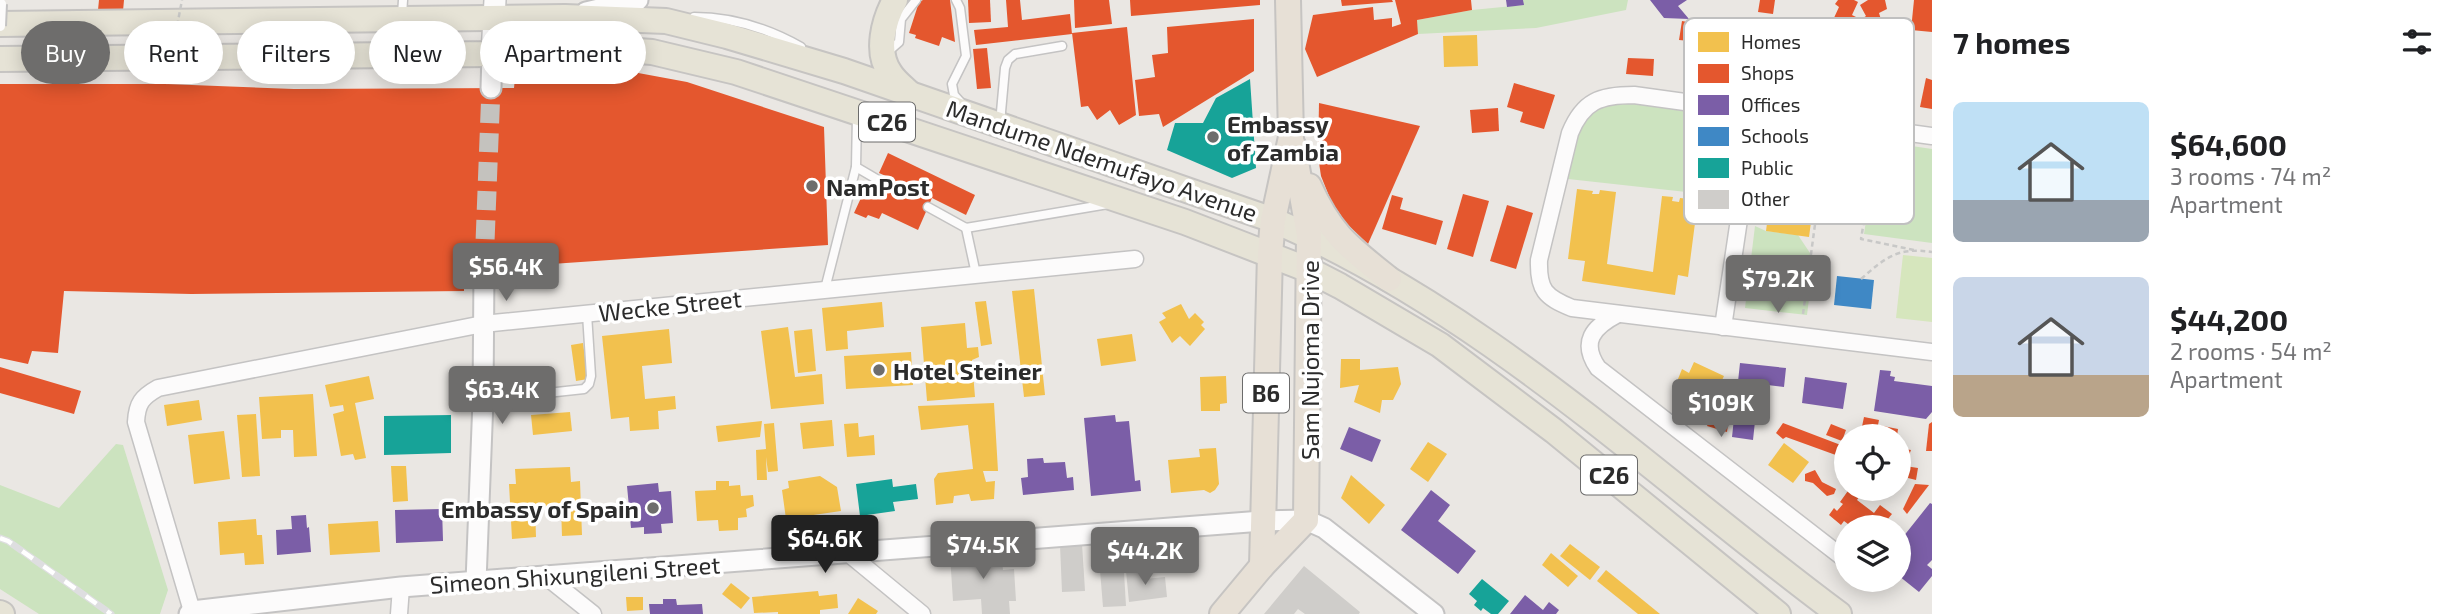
<!DOCTYPE html>
<html lang="en">
<head>
<meta charset="utf-8">
<style>
	:root { --surface:#fff; --page:#f6f6f6; --text:#202124; --muted:#757577; --accent:#6e6d6c }
	body { margin:0; font-family:"Exo 2",sans-serif; background:var(--page); color:var(--text); height:100vh; display:flex; flex-direction:column; font-size:26px; white-space:nowrap }
	* { box-sizing:border-box; margin:0 }
	p { font-size:23px; color:var(--muted) }
	.icon { flex:none; width:38px; height:38px; fill:none; stroke:currentColor; stroke-width:2; stroke-linecap:round; stroke-linejoin:round }
	.map { position:relative; flex:1; overflow:hidden }
	.sheet { display:flex; flex-direction:column; background:var(--surface); width:525px }
	.sheet>* { flex:none }
	.banner { position:absolute; left:21px; top:21px; width:665px; height:63px; display:flex; gap:14px }
	.tools { position:absolute; left:1834px; top:424px; display:grid; gap:14px }
	.tools a { display:grid; place-items:center; width:77px; height:77px; border-radius:50%; background:var(--surface); box-shadow:0 4px 18px #0003; font-size:35px }
	.price { position:absolute; translate:-50% -60px; padding:0 16px; border-radius:7px; background:var(--accent); color:#fff; font-size:23px; line-height:46px; filter:drop-shadow(0 2px 4px #0008) }
	.price::after { content:''; position:absolute; left:50%; top:42px; width:21px; height:16px; margin-left:-10px; background:inherit; clip-path:polygon(0 0,100% 0,50% 100%) }
	.price.selected { background:#222; color:#fff }
	ul { padding:0; list-style:none }
	li { display:flex; align-items:center; gap:21px; height:175px; padding:0 21px }
	li span { display:grid; place-items:center; flex:none; width:196px; height:140px; border-radius:10px; color:#555 }
	li>.icon { margin-inline-start:auto }
	span .icon { width:84px; height:84px; fill:#fffc; stroke-width:1 }
	li b { font-size:30px }
	h2 { display:flex; justify-content:space-between; align-items:center; height:84px; padding:0 21px; font-size:30px }
	.tag { padding:0 24px; border-radius:32px; background:var(--surface); box-shadow:0 4px 18px #0003; font-size:24px; line-height:63px }
	.tag.selected { background:var(--accent); color:#fff }
	main { display:flex; flex:1; min-height:0 }
	.map>svg:first-child { display:block }
	.green { fill:#cce3bf }
	.pitch { fill:#d6e6bd }
	.homes { fill:#f2c14e }
	.shops { fill:#e4572e }
	.offices { fill:#7b5ea7 }
	.schools { fill:#3f88c5 }
	.public { fill:#17a398 }
	.building { fill:#cfcdca }
	.lines { fill:none; stroke-linecap:round; stroke-linejoin:round }
	.tertiary-tunnel { stroke:#c4c2be; stroke-width:19; stroke-dasharray:19 10; stroke-linecap:butt }
	.service-casing { stroke:#c4c3c3; stroke-width:11 }
	.minor-casing { stroke:#c4c3c3; stroke-width:19 }
	.tertiary-casing { stroke:#c4c3c3; stroke-width:23 }
	.secondary-casing { stroke:#c4c3c3; stroke-width:24 }
	.primary-casing { stroke:#c6c4c2; stroke-width:28 }
	.trunk-casing { stroke:#c6c4c2; stroke-width:28 }
	.path { stroke:#c8c8c7; stroke-width:2.5; stroke-dasharray:5 3.5; stroke-linecap:butt }
	.service { stroke:#fcfbfb; stroke-width:8 }
	.minor { stroke:#fcfbfb; stroke-width:16 }
	.tertiary { stroke:#fcfbfb; stroke-width:19 }
	.secondary { stroke:#fcfbfb; stroke-width:21 }
	.primary { stroke:#e6e3d6; stroke-width:24 }
	.trunk { stroke:#e7e0d6; stroke-width:24 }
	.rail-casing { stroke:#dedee0; stroke-width:7 }
	.rail { stroke:#fff; stroke-width:4.5; stroke-dasharray:13; stroke-linecap:butt }
	.pedestrian-bridge-casing { stroke:#c4c3c3; stroke-width:14; stroke-linecap:butt }
	.path-bridge { stroke:#c8c8c7; stroke-width:2.5; stroke-dasharray:5 3.5; stroke-linecap:butt }
	.pedestrian-bridge { stroke:#fcfbfb; stroke-width:10 }
	.poi-dot { fill:#6e6d6c; stroke:#fff; stroke-width:2.5 }
	.labels { text-anchor:middle; dominant-baseline:central; stroke-width:7; stroke-linejoin:round; paint-order:stroke }
	.shield { fill:#fff; stroke:#6b6b6b; stroke-width:2 }
	.shield-label { font-size:23px; font-weight:bold; fill:#2c2c2c }
	.poi-label { font-size:24px; font-weight:bold; fill:#2c2c2c; stroke:#fff; text-anchor:start }
	.street-label { font-size:24px; fill:#2c2c2c; stroke:#fff }
	.key { fill:#fff; stroke:#c0c0c0; stroke-width:2 }
	.key-label { font-size:19px; fill:#2c2c2c }
</style>
</head>
<body>
<main>
<div class="map">
<svg width="1932" height="614" viewBox="0 0 1932 614">
	<rect width="100%" height="100%" fill="#eae7e3"/>
	<!-- green -->
	<g class="green">
		<polygon points="1523,0 1628,0 1626,10 1536,28 1418,34 1417,20 1472,10 1523,5"/>
		<polygon points="1616,95 1754,112 1741,198 1559,178 1576,119"/>
		<polygon points="1878,141 1932,149 1932,243 1864,234"/>
		<polygon points="1755,226 1766,231 1798,235 1814,259 1807,315 1745,308"/>
		<polygon points="116,444 123,445 168,590 160,614 39,614 0,589 0,485 59,508"/>
	</g>
	<!-- pitch -->
	<polygon class="pitch" points="1903,255 1932,258 1932,322 1896,318"/>
	<!-- homes -->
	<g class="homes">
		<polygon points="1477,35 1478,66 1444,67 1443,36"/>
		<polygon points="1778,138 1812,142 1808,177 1817,178 1809,237 1766,231"/>
		<polygon points="1577,189 1593,191 1592,194 1599,194 1600,190 1616,192 1607,264 1653,272 1662,196 1673,197 1672,201 1679,202 1680,198 1698,200 1688,277 1678,275 1675,295 1582,281 1585,261 1568,259"/>
		<polygon points="1034,289 1045,395 1024,397 1012,291"/>
		<polygon points="986,301 992,344 981,346 975,302"/>
		<polygon points="882,302 884,327 847,331 848,349 826,351 822,308"/>
		<polygon points="1181,304 1189,319 1195,313 1204,322 1201,325 1205,329 1190,346 1180,336 1172,343 1159,322 1166,318 1162,313"/>
		<polygon points="965,323 967,348 978,347 979,357 972,360 975,397 927,401 921,327"/>
		<polygon points="788,327 795,377 822,374 824,404 771,409 761,331"/>
		<polygon points="669,329 672,363 642,366 645,399 675,396 676,409 658,411 659,429 630,431 629,417 611,419 602,336"/>
		<polygon points="812,329 816,371 798,373 794,331"/>
		<polygon points="1132,334 1136,361 1101,366 1097,339"/>
		<polygon points="583,343 588,379 576,381 571,345"/>
		<polygon points="911,352 913,385 846,389 844,356"/>
		<polygon points="1341,359 1360,359 1360,370 1398,367 1401,384 1393,400 1382,400 1380,413 1354,402 1359,385 1340,388"/>
		<polygon points="1694,362 1724,376 1708,409 1681,396 1685,388 1676,384 1682,369 1689,373"/>
		<polygon points="369,376 374,399 355,403 366,458 355,460 353,454 341,456 333,414 344,411 343,405 330,407 325,385"/>
		<polygon points="1226,376 1227,403 1220,404 1220,411 1201,411 1200,377"/>
		<polygon points="313,394 317,456 294,457 293,430 281,430 281,438 262,439 259,397"/>
		<polygon points="199,400 202,420 167,426 164,405"/>
		<polygon points="994,403 998,471 983,471 986,482 995,481 994,499 971,501 969,494 954,496 953,503 936,505 934,479 938,473 973,469 968,425 921,430 918,406"/>
		<polygon points="570,412 572,431 533,435 531,415"/>
		<polygon points="256,414 260,476 242,477 237,415"/>
		<polygon points="832,420 834,446 803,449 800,423"/>
		<polygon points="762,421 760,437 718,442 716,426"/>
		<polygon points="774,423 778,471 768,472 766,457 767,480 757,480 756,450 766,449 764,424"/>
		<polygon points="858,423 859,437 874,435 875,455 847,457 844,424"/>
		<polygon points="224,431 230,479 194,484 188,435"/>
		<polygon points="1428,442 1447,454 1428,482 1410,469"/>
		<polygon points="1784,443 1809,462 1793,483 1768,465"/>
		<polygon points="1216,448 1219,484 1215,490 1210,493 1204,490 1171,493 1168,460 1200,457 1199,449"/>
		<polygon points="391,466 406,466 408,501 393,502"/>
		<polygon points="570,467 571,482 580,481 582,535 562,536 561,506 535,507 536,537 512,539 509,484 516,484 515,469"/>
		<polygon points="1351,475 1385,505 1369,524 1341,498"/>
		<polygon points="820,476 837,487 841,511 786,519 782,490 789,488 788,481"/>
		<polygon points="716,481 729,481 729,486 740,485 741,496 753,495 754,506 746,509 747,517 738,518 738,530 719,531 718,520 697,521 695,491 716,490"/>
		<polygon points="256,519 257,535 262,535 264,564 245,565 244,553 220,555 218,522"/>
		<polygon points="378,521 380,552 330,555 328,524"/>
		<polygon points="1570,544 1600,567 1590,580 1560,556"/>
		<polygon points="1551,553 1578,576 1568,587 1542,565"/>
		<polygon points="1606,570 1660,614 1638,614 1597,581"/>
		<polygon points="731,583 750,598 741,609 722,594"/>
		<polygon points="818,591 819,596 837,594 838,608 820,610 820,614 778,614 778,612 754,613 752,597"/>
		<polygon points="626,597 643,597 643,610 627,611"/>
		<polygon points="858,598 878,611 876,614 848,614"/>
	</g>
	<!-- shops -->
	<g class="shops">
		<polygon points="99,0 124,0 123,11 98,10"/>
		<polygon points="923,0 950,0 955,42 942,37 939,46 915,38 916,35 909,33 919,2"/>
		<polygon points="968,0 990,0 991,22 969,23"/>
		<polygon points="1006,0 1020,0 1022,20 1070,14 1072,34 976,45 974,30 1008,27"/>
		<polygon points="1074,0 1109,0 1112,24 1075,28"/>
		<polygon points="1130,0 1260,0 1260,5 1131,16"/>
		<polygon points="1341,0 1392,0 1393,2 1342,6"/>
		<polygon points="1395,0 1471,0 1472,10 1417,20 1418,34 1317,77 1305,49 1313,15 1373,7 1374,20 1392,18 1392,27 1401,24"/>
		<polygon points="1760,0 1775,0 1773,14 1758,12"/>
		<polygon points="1838,0 1854,0 1858,2 1852,15 1856,17 1849,31 1833,20 1839,7 1835,4"/>
		<polygon points="1868,0 1885,0 1887,9 1879,13 1883,26 1865,33 1860,20 1866,16 1860,5"/>
		<polygon points="1914,0 1932,0 1932,32 1911,30"/>
		<polygon points="1254,19 1254,71 1163,127 1159,114 1139,116 1135,80 1155,77 1152,55 1168,53 1167,27"/>
		<polygon points="1682,21 1693,23 1690,41 1679,40"/>
		<polygon points="1127,27 1136,115 1119,125 1110,110 1097,120 1088,106 1081,107 1072,33"/>
		<polygon points="987,48 991,88 977,89 973,49"/>
		<polygon points="1628,58 1654,59 1653,76 1626,74"/>
		<polygon points="622,70 687,82 824,127 828,245 464,270 464,291 191,294 64,291 58,353 32,351 28,364 0,358 0,84 166,84 294,89 514,88 515,78 541,71"/>
		<polygon points="1926,78 1932,80 1932,109 1920,107"/>
		<polygon points="1514,83 1555,95 1544,129 1520,122 1523,112 1507,107"/>
		<polygon points="1319,103 1420,126 1368,244 1346,223 1331,201 1321,176 1318,156"/>
		<polygon points="1498,108 1499,131 1472,133 1470,110"/>
		<polygon points="888,153 975,195 966,215 932,198 918,230 882,213 879,219 868,215 866,218 854,213 867,185 881,192 888,177 879,173"/>
		<polygon points="1463,194 1489,201 1473,257 1447,249"/>
		<polygon points="1392,195 1403,198 1400,209 1443,221 1436,245 1382,229"/>
		<polygon points="1507,205 1533,213 1516,269 1490,261"/>
		<polygon points="0,367 81,391 74,414 0,393"/>
		<polygon points="1721,396 1731,403 1727,432 1707,426"/>
		<polygon points="1864,417 1879,420 1878,425 1898,429 1897,436 1860,436"/>
		<polygon points="1932,422 1932,451 1926,451 1929,424"/>
		<polygon points="1783,423 1846,447 1844,458 1786,437 1783,439 1776,433"/>
		<polygon points="1831,424 1846,430 1842,441 1826,435"/>
		<polygon points="1899,448 1911,450 1905,466 1918,468 1916,480 1904,477 1899,489"/>
		<polygon points="1815,470 1822,482 1836,489 1834,494 1827,496 1813,483 1805,481 1805,474"/>
		<polygon points="1915,484 1929,485 1907,514 1903,509"/>
		<polygon points="1850,488 1860,488 1863,491 1857,500 1874,513 1880,505 1892,514 1882,526 1875,520 1870,527 1852,527 1844,521 1841,525 1829,515 1834,508 1837,511 1843,504 1840,502"/>
	</g>
	<!-- offices -->
	<g class="offices">
		<polygon points="1506,0 1523,0 1524,5 1507,7"/>
		<polygon points="1650,0 1687,0 1678,6 1689,19 1664,18"/>
		<polygon points="1740,363 1786,368 1784,387 1759,384 1753,440 1732,437"/>
		<polygon points="1880,370 1891,371 1890,376 1895,377 1894,381 1932,386 1932,412 1926,419 1874,411"/>
		<polygon points="1805,377 1847,383 1843,409 1802,403"/>
		<polygon points="1115,415 1116,422 1129,421 1135,481 1140,480 1141,491 1091,496 1084,418"/>
		<polygon points="1349,427 1381,440 1372,462 1340,449"/>
		<polygon points="1043,458 1044,463 1065,462 1067,478 1073,477 1074,490 1023,495 1021,478 1028,477 1027,459"/>
		<polygon points="658,483 659,492 671,491 673,523 661,524 662,533 644,534 644,527 631,528 627,486"/>
		<polygon points="1431,490 1450,505 1438,521 1476,551 1458,574 1401,530"/>
		<polygon points="1930,503 1932,504 1932,560 1927,565 1932,569 1932,576 1919,592 1899,576 1899,542"/>
		<polygon points="442,509 443,541 396,543 395,510"/>
		<polygon points="306,515 307,528 309,527 311,552 277,555 276,530 292,529 291,516"/>
		<polygon points="1525,595 1543,610 1549,602 1559,610 1556,614 1510,614"/>
		<polygon points="663,599 676,599 677,605 702,604 703,614 650,614 649,604 663,604"/>
	</g>
	<!-- schools -->
	<polygon class="schools" points="1837,276 1874,280 1871,309 1834,305"/>
	<!-- public -->
	<g class="public">
		<polygon points="1250,79 1256,168 1232,178 1167,150 1175,123 1203,123 1216,98"/>
		<polygon points="451,415 451,453 384,455 384,416"/>
		<polygon points="892,479 893,487 916,484 918,499 893,502 895,511 860,516 856,484"/>
		<polygon points="1482,579 1509,601 1498,614 1491,614 1483,608 1481,611 1474,605 1477,601 1469,594"/>
	</g>
	<!-- building -->
	<g class="building">
		<polygon points="1082,544 1085,591 1062,592 1060,545"/>
		<polygon points="1001,552 1003,570 1014,569 1016,601 1009,601 1010,614 982,614 981,599 953,601 950,555"/>
		<polygon points="1123,556 1126,606 1103,607 1099,558"/>
		<polygon points="1304,566 1360,612 1359,614 1305,614 1298,609 1294,614 1264,614"/>
		<polygon points="1143,569 1145,579 1165,577 1167,597 1129,602 1126,571"/>
	</g>
	<g class="lines">
		<!-- tertiary-tunnel -->
		<polyline class="tertiary-tunnel" points="484,268 491,88"/>
		<!-- service casing -->
		<g class="service-casing">
			<g id="service">
				<polyline points="956,0 960,8 966,56 952,84 954,95 962,104"/>
				<polyline points="402,15 403,0"/>
				<path d="M694 17C731 17 769 29 801 47"/>
				<polyline points="888,48 891,49 899,42 901,19 916,0"/>
				<polyline points="857,116 856,167 885,184"/>
				<polyline points="1000,123 1005,68 1008,60 1015,54 1062,46"/>
				<polyline points="928,207 966,228 1108,204"/>
				<polyline points="966,228 976,274"/>
				<polyline points="825,289 856,167"/>
				<polyline points="483,400 584,389 589,384 591,376 587,314"/>
			</g>
		</g>
		<!-- minor casing -->
		<g class="minor-casing">
			<g id="minor">
				<path d="M1932 136 1634 95C1600 95 1583 101 1570 133L1539 260C1538 290 1545 297 1572 308L1932 352"/>
				<path d="M1618 314C1593 327 1580 342 1598 368L1846 560"/>
				<polyline points="1723,327 1765,45"/>
				<polyline points="848,553 922,614"/>
				<polyline points="548,578 593,614"/>
				<path d="M192 611 136 422C137 403 142 397 158 388L483 324 1135 259"/>
				<polyline points="399,614 401,587"/>
			</g>
		</g>
		<!-- tertiary casing -->
		<g class="tertiary-casing">
			<g id="tertiary">
				<polyline points="586,12 638,0"/>
				<polyline points="491,88 492,54"/>
				<polyline points="476,582 483,400 484,268"/>
				<polyline points="189,614 192,611 401,587 1262,521 1306,520 1324,528 1434,614"/>
			</g>
		</g>
		<!-- secondary casing -->
		<g class="secondary-casing">
			<polyline id="secondary" points="492,54 495,0"/>
		</g>
		<!-- primary casing -->
		<g class="primary-casing">
			<g id="primary">
				<path d="M895 0C884 20 875 52 890 73 895 81 903 87 909 93"/>
				<path d="M0 24 565 17 666 21 727 36 844 71 1273 220C1489 314 1653 476 1839 614"/>
				<polyline points="0,59 492,54 609,49 652,52 736,72 1185,222 1309,270 1340,286 1440,345 1554,431 1778,614"/>
				<polyline points="0,613 2,614"/>
			</g>
		</g>
		<!-- trunk casing -->
		<g class="trunk-casing">
			<g id="trunk">
				<path d="M1309 186C1331 235 1349 247 1389 279"/>
				<polyline points="1262,566 1270,254 1273,220 1291,137 1288,0"/>
				<polyline points="1222,614 1262,566 1306,520 1309,235 1293,145"/>
			</g>
		</g>
		<!-- path -->
		<g class="path">
			<polyline points="1820,187 1822,178 1870,185 1861,239 1914,250"/>
			<path d="M1861 279C1886 257 1898 247 1932 252"/>
			<polyline points="1803,314 1820,187 1816,186"/>
		</g>
		<!-- service -->
		<use href="#service" class="service"/>
		<!-- minor -->
		<use href="#minor" class="minor"/>
		<!-- tertiary -->
		<use href="#tertiary" class="tertiary"/>
		<!-- secondary -->
		<use href="#secondary" class="secondary"/>
		<!-- primary -->
		<use href="#primary" class="primary"/>
		<!-- trunk -->
		<use href="#trunk" class="trunk"/>
		<!-- rail casing -->
		<g class="rail-casing">
			<polyline id="rail" points="0,538 8,541 111,614"/>
		</g>
		<!-- rail -->
		<use href="#rail" class="rail"/>
		<!-- pedestrian-bridge casing -->
		<g class="pedestrian-bridge-casing">
			<polyline id="pedestrian-bridge" points="0,26 1,4"/>
		</g>
		<!-- path-bridge -->
		<polyline class="path-bridge" points="166,84 182,0"/>
		<!-- pedestrian-bridge -->
		<use href="#pedestrian-bridge" class="pedestrian-bridge"/>
	</g>
	<!-- markers -->
	<g class="poi-dot">
		<circle cx="1213" cy="137" r="7"/>
		<circle cx="812" cy="186" r="7"/>
		<circle cx="879" cy="370" r="7"/>
		<circle cx="653" cy="508" r="7"/>
	</g>
	<g class="labels">
		<!-- shield labels -->
		<g class="shield">
			<rect x="859" y="102.5" width="56" height="39" rx="5"/>
			<rect x="1243" y="373.5" width="46" height="39" rx="5"/>
			<rect x="1581" y="455.5" width="56" height="39" rx="5"/>
		</g>
		<g class="shield-label">
			<text x="887" y="122">C26</text>
			<text x="1266" y="393">B6</text>
			<text x="1609" y="475">C26</text>
		</g>
		<!-- poi labels -->
		<g class="poi-label">
			<text x="1227" y="123">Embassy<tspan x="1227" dy="28">of Zambia</tspan></text>
			<text x="826" y="186">NamPost</text>
			<text x="893" y="370">Hotel Steiner</text>
			<text x="639" y="508" text-anchor="end">Embassy of Spain</text>
		</g>
		<!-- street labels -->
		<g class="street-label">
			<text transform="translate(1102 160) rotate(19)">Mandume Ndemufayo Avenue</text>
			<text transform="translate(670 305) rotate(-6)">Wecke Street</text>
			<text transform="translate(1309 360) rotate(-90)">Sam Nujoma Drive</text>
			<text transform="translate(575 574) rotate(-4)">Simeon Shixungileni Street</text>
		</g>
	</g>
	<!-- legend -->
	<rect x="1684" y="18" width="230" height="206" rx="10" class="key"/>
	<rect x="1698" y="32" width="31" height="20" fill="#f2c14e"/>
	<rect x="1698" y="64" width="31" height="19" fill="#e4572e"/>
	<rect x="1698" y="95" width="31" height="20" fill="#7b5ea7"/>
	<rect x="1698" y="127" width="31" height="19" fill="#3f88c5"/>
	<rect x="1698" y="158" width="31" height="20" fill="#17a398"/>
	<rect x="1698" y="190" width="31" height="19" fill="#cfcdca"/>
	<g class="key-label">
		<text x="1741" y="49">Homes</text>
		<text x="1741" y="80">Shops</text>
		<text x="1741" y="112">Offices</text>
		<text x="1741" y="143">Schools</text>
		<text x="1741" y="175">Public</text>
		<text x="1741" y="206">Other</text>
	</g>
</svg>
<div class="tools">
<a><svg class="icon" aria-label="locate" viewBox="0 0 24 24"><circle cx="12" cy="12" r="6"/><path d="M12 2v4M12 18v4M2 12h4M18 12h4"/></svg></a>
<a><svg class="icon" aria-label="layers" viewBox="0 0 24 24"><path d="M12 4l9 5-9 5-9-5zM3 14l9 5 9-5"/></svg></a>
</div>
<b class="price" style="left:506px;top:303px">$56.4K</b>
<b class="price" style="left:1778px;top:315px">$79.2K</b>
<b class="price" style="left:502px;top:426px">$63.4K</b>
<b class="price" style="left:1721px;top:439px">$109K</b>
<b class="price selected" style="left:825px;top:575px">$64.6K</b>
<b class="price" style="left:983px;top:581px">$74.5K</b>
<b class="price" style="left:1145px;top:587px">$44.2K</b>
<div class="banner">
<a class="tag selected">Buy</a>
<a class="tag">Rent</a>
<a class="tag">Filters</a>
<a class="tag">New</a>
<a class="tag">Apartment</a>
</div>
</div>
<section class="sheet">
<h2>7 homes<svg class="icon" aria-label="filters" viewBox="0 0 24 24"><path d="M4 7h16M4 17h16"/><circle cx="9" cy="7" r="2"/><circle cx="15" cy="17" r="2"/></svg></h2>
<ul>
<li><span style="background:linear-gradient(#bfe0f5 70%,#9aa5b1 0)"><svg class="icon" aria-label="home" viewBox="0 0 24 24"><path d="M3 11l9-7 9 7M6 9v11h12V9"/></svg></span><div><b>$64,600</b><p>3 rooms · 74 m²</p><p>Apartment</p></div></li>
<li><span style="background:linear-gradient(#c9d6e8 70%,#b9a48a 0)"><svg class="icon" aria-label="home" viewBox="0 0 24 24"><path d="M3 11l9-7 9 7M6 9v11h12V9"/></svg></span><div><b>$44,200</b><p>2 rooms · 54 m²</p><p>Apartment</p></div></li>
</ul>
</section>
</main>
</body>
</html>
